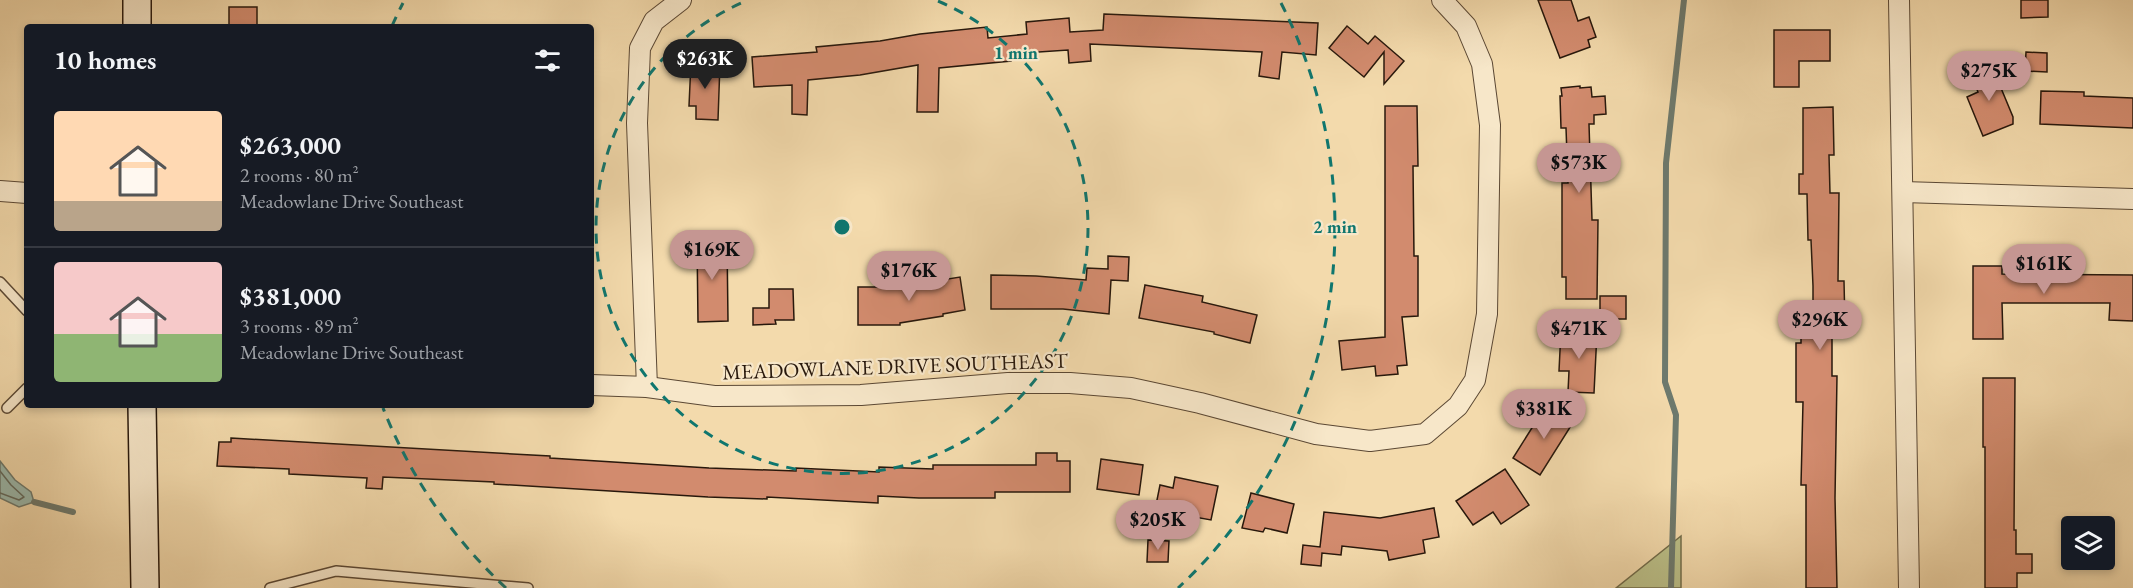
<!DOCTYPE html>
<html lang="en">
<head>
<meta charset="utf-8">
<style>
	:root { --surface:#171b24; --page:#20242c; --text:#f1f3f6; --muted:#9ea1a6; --line:#363941; --accent:#c59692 }
	body { margin:0; font-family:"EB Garamond",serif; background:var(--page); color:var(--text); height:100vh; display:flex; flex-direction:column; font-size:22px; white-space:nowrap }
	* { box-sizing:border-box; margin:0 }
	p { font-size:20px; color:var(--muted) }
	.icon { flex:none; width:33px; height:33px; fill:none; stroke:currentColor; stroke-width:2; stroke-linecap:round; stroke-linejoin:round }
	.map { position:relative; flex:1; overflow:hidden }
	.side { position:absolute; left:24px; top:24px; width:570px; height:384px; display:flex; flex-direction:column; background:var(--surface); border-radius:6px; box-shadow:0 3px 9px #0003 }
	.side>* { flex:none }
	.controls { position:absolute; left:2061px; top:516px; display:grid; gap:12px }
	.controls a { display:grid; place-items:center; width:54px; height:54px; border-radius:6px; background:var(--surface); box-shadow:0 3px 9px #0003; font-size:30px }
	.price { position:absolute; translate:-50% -51px; padding:0 14px; border-radius:21px; background:var(--accent); color:#111; font-size:20px; line-height:39px; filter:drop-shadow(0 2px 3px #0008) }
	.price::after { content:''; position:absolute; left:50%; top:36px; width:18px; height:14px; margin-left:-9px; background:inherit; clip-path:polygon(0 0,100% 0,50% 100%) }
	.price.current { background:#222; color:#fff }
	ul { padding:0; list-style:none }
	li { display:flex; align-items:center; gap:18px; height:150px; padding:0 30px }
	li+li { border-top:2px solid var(--line) }
	li span { display:grid; place-items:center; flex:none; width:168px; height:120px; border-radius:6px; color:#555 }
	li>.icon { margin-inline-start:auto }
	span .icon { width:72px; height:72px; fill:#fffc; stroke-width:1 }
	li b { font-size:26px }
	h2 { display:flex; justify-content:space-between; align-items:center; height:72px; padding:0 30px; font-size:26px }
	.map>svg:first-child { display:block }
	.green { fill:#bbc089; stroke:#726c4a; stroke-width:1.5 }
	.water { fill:#9bbaae; stroke:#6d796d; stroke-width:1.5 }
	.lines { fill:none; stroke-linecap:round; stroke-linejoin:round }
	.shore { stroke:#62695d; stroke-width:1.5 }
	.stream { stroke:#6d796d; stroke-width:6 }
	.building { fill:#d28b6e; stroke:#28180c; stroke-width:1.5 }
	.service-casing { stroke:#5b4834; stroke-width:12 }
	.minor-casing { stroke:#5b4834; stroke-width:22 }
	.secondary-casing { stroke:#28180c; stroke-width:30 }
	.service { stroke:#f7e7c9; stroke-width:9 }
	.minor { stroke:#f7e7c9; stroke-width:20 }
	.secondary { stroke:#f7e7c9; stroke-width:27 }
	.ring { fill:none; stroke:#0f766e; stroke-width:3; stroke-dasharray:10 8 }
	.labels { text-anchor:middle; dominant-baseline:central; stroke-width:4.5; stroke-linejoin:round; paint-order:stroke }
	.street-label { font-size:21px; fill:#28180c; stroke:#f7e7c9 }
	.centre { fill:#0f766e; stroke:#f7e7c9; stroke-width:3 }
	.ring-label { font-size:18px; text-anchor:middle; font-weight:bold; fill:#0f766e; stroke:#f7e7c9; stroke-width:4.5; stroke-linejoin:round; paint-order:stroke }
</style>
</head>
<body>
<div class="map">
<svg width="2133" height="588" viewBox="0 0 2133 588">
	<rect width="100%" height="100%" fill="#f3daac"/>
	<filter id="stains"><feTurbulence type="fractalNoise" baseFrequency=".00333" numOctaves="4"/><feColorMatrix values="0 0 0 0 .2 0 0 0 0 .09 0 0 0 0 .02 0 0 0 .5 -.17"/></filter>
	<radialGradient id="worn" r=".72"><stop offset=".6" stop-color="#630" stop-opacity="0"/><stop offset="1" stop-color="#630" stop-opacity=".3"/></radialGradient>
	<!-- green -->
	<polygon class="green" points="1681,536 1681,588 1616,588"/>
	<!-- water -->
	<polygon class="water" points="0,461 15,480 31,492 34,502 19,507 0,498"/>
	<g class="lines">
		<!-- shore -->
		<polyline class="shore" points="0,471 11,485 24,497 19,500 0,493"/>
		<!-- stream -->
		<g class="stream">
			<polyline points="34,502 73,512"/>
			<polyline points="1671,588 1676,415 1665,382 1666,163 1684,0"/>
		</g>
	</g>
	<!-- building -->
	<g class="building">
		<polygon points="1538,0 1571,0 1578,21 1589,17 1596,37 1588,40 1590,47 1560,58"/>
		<polygon points="2021,0 2048,0 2048,17 2021,18"/>
		<rect x="229" y="7" width="28" height="20"/>
		<polygon points="1104,14 1318,23 1316,55 1282,52 1279,79 1259,76 1262,52 1090,44 1091,61 1069,63 1068,50 1010,54 1011,61 939,68 938,112 917,112 918,65 860,75 808,80 807,115 792,114 792,85 754,87 752,57 817,52 816,47 880,41 920,34 987,27 988,38 1027,34 1026,22 1069,18 1070,32 1103,30"/>
		<polygon points="1347,26 1368,44 1375,36 1404,61 1384,84 1384,52 1364,77 1329,48"/>
		<polygon points="1774,30 1830,30 1830,61 1799,61 1799,87 1774,87"/>
		<polygon points="2026,52 2047,53 2047,72 2025,71"/>
		<polygon points="691,62 720,63 718,120 696,119 696,106 689,106"/>
		<polygon points="1991,64 2013,117 2013,124 1983,136 1967,97 1978,92 1970,72"/>
		<polygon points="1580,86 1580,88 1591,87 1592,97 1605,96 1606,114 1594,115 1594,124 1589,124 1592,220 1598,220 1597,299 1566,299 1566,277 1562,277 1562,183 1568,183 1566,128 1561,128 1560,96 1562,96 1561,88"/>
		<polygon points="2041,91 2084,92 2084,96 2133,98 2133,128 2040,124"/>
		<polygon points="1385,106 1417,106 1418,166 1413,166 1414,256 1418,256 1418,316 1402,317 1407,365 1397,366 1398,374 1376,376 1375,366 1342,370 1339,341 1385,337"/>
		<polygon points="1833,107 1834,155 1829,155 1830,193 1839,193 1838,281 1844,281 1845,326 1832,326 1832,376 1837,376 1835,498 1837,588 1806,588 1806,485 1801,485 1803,402 1796,402 1796,343 1801,343 1801,332 1813,332 1813,286 1811,240 1808,240 1807,194 1799,194 1799,174 1803,174 1803,108"/>
		<polygon points="697,240 727,240 728,321 698,322"/>
		<polygon points="1108,256 1129,257 1128,281 1111,280 1109,314 1063,309 991,309 991,275 1036,276 1086,280 1087,268 1108,269"/>
		<polygon points="1973,266 2002,266 2002,274 2133,275 2133,321 2109,320 2110,303 2002,303 2003,339 1973,339"/>
		<polygon points="960,277 965,310 943,314 943,316 900,323 900,325 858,325 858,287 898,287"/>
		<polygon points="1145,285 1203,296 1202,302 1257,315 1250,343 1214,334 1214,332 1139,318"/>
		<polygon points="769,289 793,289 794,320 775,320 776,324 753,325 753,308 769,308"/>
		<rect x="1600" y="296" width="26" height="23"/>
		<polygon points="1561,330 1597,332 1594,393 1568,392 1569,371 1559,371"/>
		<polygon points="1983,378 2015,378 2014,530 2016,530 2016,554 2032,554 2032,573 2017,573 2017,588 1985,588 1985,447 1983,447"/>
		<polygon points="1547,404 1574,421 1540,475 1513,458"/>
		<polygon points="231,438 550,456 550,458 709,468 796,471 796,468 879,472 879,467 933,469 933,465 1036,465 1036,453 1057,453 1057,461 1070,461 1070,492 995,492 995,498 919,498 878,496 878,503 767,497 767,499 708,497 494,484 494,482 383,477 382,489 366,488 367,478 289,474 289,469 217,466 219,442 231,442"/>
		<polygon points="1101,459 1143,465 1139,495 1097,489"/>
		<polygon points="1505,469 1529,505 1501,524 1493,512 1473,525 1456,501"/>
		<polygon points="1175,477 1218,486 1211,520 1155,510 1160,485 1173,488"/>
		<polygon points="1251,493 1294,504 1287,533 1265,528 1263,532 1242,528"/>
		<polygon points="1434,508 1439,537 1423,540 1425,553 1389,560 1387,551 1342,546 1341,555 1322,553 1321,566 1301,564 1303,545 1320,547 1324,512 1380,518"/>
		<polygon points="1148,540 1169,541 1168,562 1147,562"/>
	</g>
	<g class="lines">
		<!-- service casing -->
		<g class="service-casing">
			<g id="service">
				<polyline points="0,282 27,311"/>
				<polyline points="7,408 27,388"/>
				<polyline points="270,588 336,571 528,588"/>
			</g>
		</g>
		<!-- minor casing -->
		<g class="minor-casing">
			<g id="minor">
				<polyline points="1899,0 1909,588"/>
				<polyline points="0,191 27,193"/>
				<polyline points="1903,192 2133,199"/>
				<polyline points="591,385 647,387 714,396 861,395 1008,383 1070,383 1131,388 1200,403 1316,434 1370,441 1425,434 1458,406 1475,380 1487,314 1490,125 1482,64 1466,26 1442,0"/>
				<polyline points="647,387 637,123 640,48 654,21 681,0"/>
			</g>
		</g>
		<!-- secondary casing -->
		<g class="secondary-casing">
			<g id="secondary">
				<polyline points="137,0 137,27"/>
				<polyline points="142,405 145,588"/>
			</g>
		</g>
		<!-- service -->
		<use href="#service" class="service"/>
		<!-- minor -->
		<use href="#minor" class="minor"/>
		<!-- secondary -->
		<use href="#secondary" class="secondary"/>
	</g>
	<!-- distance rings -->
	<g class="ring">
		<path d="M938 1A246 246 0 1 1 746 1"/>
		<path d="M506 588A493 493 0 0 1 383 408M392 26A493 493 0 0 1 403 3M1281 3A493 493 0 0 1 1178 588"/>
	</g>
	<g class="labels">
		<!-- street labels -->
		<g class="street-label">
			<text transform="translate(895 366) rotate(-2)">MEADOWLANE DRIVE SOUTHEAST</text>
		</g>
	</g>
	<circle cx="842" cy="227" r="9" class="centre"/>
	<g class="ring-label">
		<text x="1016" y="59">1 min</text>
		<text x="1335" y="233">2 min</text>
	</g>
	<rect width="100%" height="100%" filter="url(#stains)"/>
	<rect width="100%" height="100%" fill="url(#worn)"/>
</svg>
<div class="controls">
<a><svg class="icon" aria-label="layers" viewBox="0 0 24 24"><path d="M12 4l9 5-9 5-9-5zM3 14l9 5 9-5"/></svg></a>
</div>
<b class="price current" style="left:705px;top:90px">$263K</b>
<b class="price" style="left:1989px;top:102px">$275K</b>
<b class="price" style="left:1579px;top:194px">$573K</b>
<b class="price" style="left:712px;top:281px">$169K</b>
<b class="price" style="left:2044px;top:295px">$161K</b>
<b class="price" style="left:909px;top:302px">$176K</b>
<b class="price" style="left:1820px;top:351px">$296K</b>
<b class="price" style="left:1579px;top:360px">$471K</b>
<b class="price" style="left:1544px;top:440px">$381K</b>
<b class="price" style="left:1158px;top:551px">$205K</b>
<section class="side">
<h2>10 homes<svg class="icon" aria-label="filters" viewBox="0 0 24 24"><path d="M4 7h16M4 17h16"/><circle cx="9" cy="7" r="2"/><circle cx="15" cy="17" r="2"/></svg></h2>
<ul>
<li><span style="background:linear-gradient(#ffd9b3 75%,#b9a48a 0)"><svg class="icon" aria-label="home" viewBox="0 0 24 24"><path d="M3 11l9-7 9 7M6 9v11h12V9"/></svg></span><div><b>$263,000</b><p>2 rooms · 80 m²</p><p>Meadowlane Drive Southeast</p></div></li>
<li><span style="background:linear-gradient(#f6c9c9 60%,#8fb573 0)"><svg class="icon" aria-label="home" viewBox="0 0 24 24"><path d="M3 11l9-7 9 7M6 9v11h12V9"/></svg></span><div><b>$381,000</b><p>3 rooms · 89 m²</p><p>Meadowlane Drive Southeast</p></div></li>
</ul>
</section>
</div>
</body>
</html>
